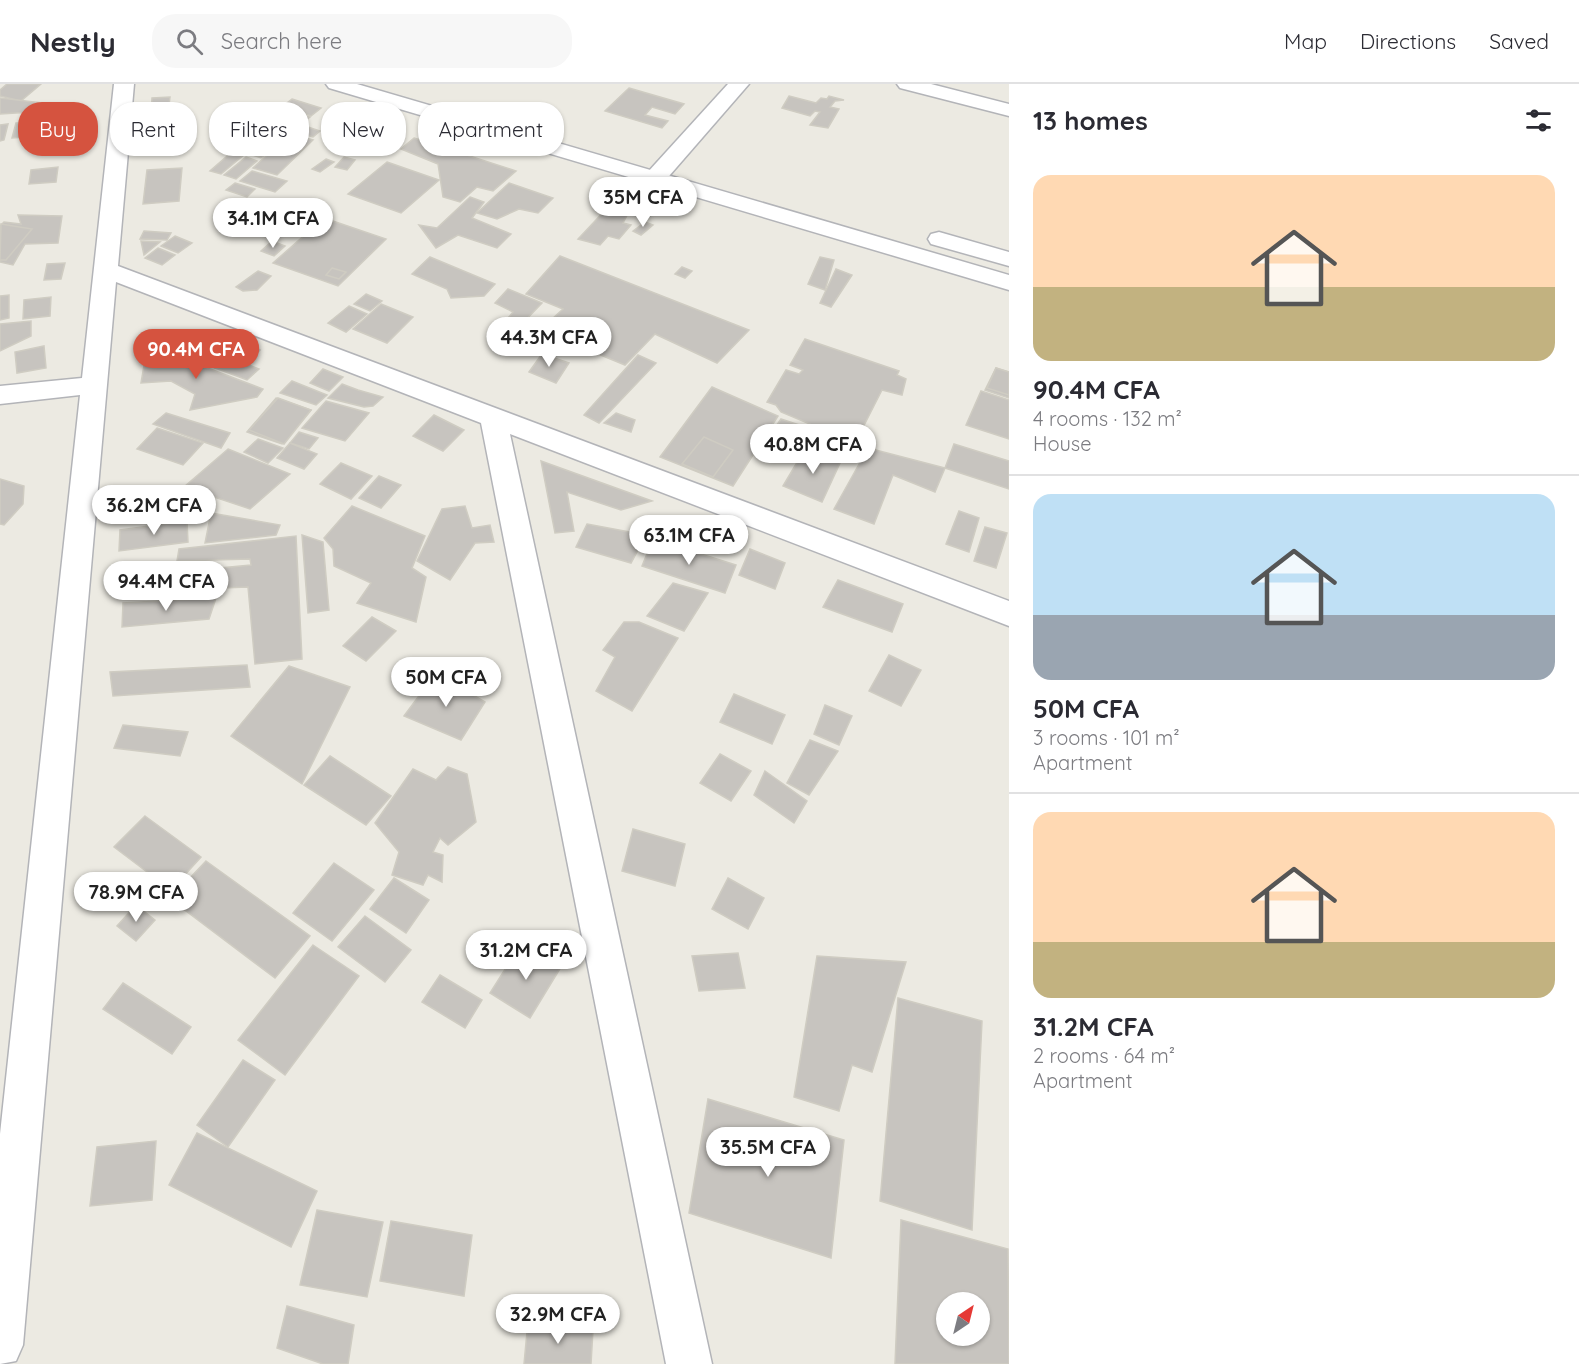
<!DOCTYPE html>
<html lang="en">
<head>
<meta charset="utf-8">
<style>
	:root { --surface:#fff; --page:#f7f7f7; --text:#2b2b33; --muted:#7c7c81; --line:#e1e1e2; --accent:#d5533f }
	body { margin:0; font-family:Quicksand,sans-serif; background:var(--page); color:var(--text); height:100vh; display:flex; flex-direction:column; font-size:22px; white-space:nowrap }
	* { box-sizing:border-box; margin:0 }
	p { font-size:20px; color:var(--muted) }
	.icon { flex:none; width:33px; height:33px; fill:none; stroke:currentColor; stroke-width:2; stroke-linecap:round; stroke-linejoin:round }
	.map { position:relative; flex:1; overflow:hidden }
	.panel { display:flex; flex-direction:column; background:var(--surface); width:570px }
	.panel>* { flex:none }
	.hud { position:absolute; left:18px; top:18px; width:570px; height:54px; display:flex; gap:12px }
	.needle { width:39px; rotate:35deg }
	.tools { position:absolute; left:936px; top:1208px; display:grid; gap:12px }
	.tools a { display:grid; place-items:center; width:54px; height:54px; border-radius:50%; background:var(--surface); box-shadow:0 2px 4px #0004; font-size:30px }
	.price { position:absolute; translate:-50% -51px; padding:0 14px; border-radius:21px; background:#fff; color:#222; font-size:20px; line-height:39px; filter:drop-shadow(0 2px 3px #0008) }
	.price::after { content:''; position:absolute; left:50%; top:36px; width:18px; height:14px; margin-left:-9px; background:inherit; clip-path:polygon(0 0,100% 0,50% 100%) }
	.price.current { background:var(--accent); color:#fff }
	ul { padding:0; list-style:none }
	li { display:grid; align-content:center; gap:12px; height:318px; padding:0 24px }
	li+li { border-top:2px solid var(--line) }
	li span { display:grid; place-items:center; height:186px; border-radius:18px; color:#555 }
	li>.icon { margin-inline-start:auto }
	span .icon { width:108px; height:108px; fill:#fffc; stroke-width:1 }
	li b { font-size:26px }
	h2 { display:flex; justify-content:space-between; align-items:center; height:72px; padding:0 24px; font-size:26px }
	.pill { padding:0 21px; border-radius:24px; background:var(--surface); box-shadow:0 2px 4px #0004; font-size:21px; line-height:54px }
	.pill.current { background:var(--accent); color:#fff }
	header { display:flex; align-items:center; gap:36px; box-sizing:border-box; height:84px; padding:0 30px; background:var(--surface); border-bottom:2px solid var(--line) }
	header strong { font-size:28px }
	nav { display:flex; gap:33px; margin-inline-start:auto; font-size:21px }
	.search { width:420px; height:54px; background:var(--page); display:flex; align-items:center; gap:15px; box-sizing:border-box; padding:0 21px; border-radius:24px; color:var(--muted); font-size:22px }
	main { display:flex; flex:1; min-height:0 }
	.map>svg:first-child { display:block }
	.building { fill:#c7c4bf; stroke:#cfccc2; stroke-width:1.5; fill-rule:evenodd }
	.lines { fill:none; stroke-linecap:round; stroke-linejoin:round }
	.minor-casing { stroke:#b3b4b8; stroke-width:3 }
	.tertiary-casing { stroke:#b3b4b8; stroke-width:3 }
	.minor { fill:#fff; fill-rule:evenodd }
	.tertiary { fill:#fff; fill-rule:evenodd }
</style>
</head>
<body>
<header>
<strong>Nestly</strong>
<div class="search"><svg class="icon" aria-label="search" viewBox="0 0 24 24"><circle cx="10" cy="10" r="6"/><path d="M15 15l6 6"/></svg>Search here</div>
<nav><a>Map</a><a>Directions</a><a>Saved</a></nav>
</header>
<main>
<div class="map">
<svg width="1009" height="1280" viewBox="0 0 1009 1280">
	<rect width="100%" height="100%" fill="#eceae2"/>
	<!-- building -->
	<g class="building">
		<polygon points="7,0 41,0 21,17 0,12 0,6"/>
		<polygon points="629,4 684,20 675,30 652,23 645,31 668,37 662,44 605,27"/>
		<polygon points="789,12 816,19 821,14 827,15 829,12 844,16 835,17 830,23 839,25 828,44 810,41 820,28 815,27 810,32 782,24"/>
		<polygon points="170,13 168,29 151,29 152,14"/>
		<polygon points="0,14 52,20 48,27 0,30"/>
		<polygon points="292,15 321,24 311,32 283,22"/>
		<polygon points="279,24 310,33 302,39 272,30"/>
		<polygon points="46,38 42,52 12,54 16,39"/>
		<polygon points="8,40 4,56 0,57 0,41"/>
		<polygon points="302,41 320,47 313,53 295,48"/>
		<polygon points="237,45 265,53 251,65 223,58"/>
		<polygon points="290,50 313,56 277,91 253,84"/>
		<polygon points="271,54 282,58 261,74 250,70"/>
		<polygon points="414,54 516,87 493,107 477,103 460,118 443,113 438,80 401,65"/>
		<polygon points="234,66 245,70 221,90 210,87"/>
		<polygon points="246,73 257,77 236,95 224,91"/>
		<polygon points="344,73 355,76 347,86 335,83"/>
		<polygon points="326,75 334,78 320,88 312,85"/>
		<polygon points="387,78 439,96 401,129 348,110"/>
		<polygon points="58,83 56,98 29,100 31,86"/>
		<polygon points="182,84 179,117 143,120 147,86"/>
		<polygon points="252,87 287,97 275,108 240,97"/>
		<polygon points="235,99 255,105 247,113 226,106"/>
		<polygon points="509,99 553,114 538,129 519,125 497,135 477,129"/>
		<polygon points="624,101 666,115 668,127 654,127 650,132 637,128 641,122 614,112"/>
		<polygon points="470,113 484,118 472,134 511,150 497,164 458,151 436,164 419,141 437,144"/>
		<polygon points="612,119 630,126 623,139 631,141 619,155 608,152 600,161 578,155"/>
		<polygon points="235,123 248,128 234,140 220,134"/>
		<polygon points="248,128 262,133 248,145 234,140"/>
		<polygon points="18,131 62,132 58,159 25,160 13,181 0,178 0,142 4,138 21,140"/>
		<polygon points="324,134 386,155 338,202 273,179"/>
		<polygon points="645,138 653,141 641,151 633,147"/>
		<polygon points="1,140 32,145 6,176 0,176"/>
		<polygon points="144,147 171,149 167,156 140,155"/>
		<polygon points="175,152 192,159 178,169 161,162"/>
		<polygon points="141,157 160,158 144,171"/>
		<polygon points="272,157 285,162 274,172 261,167"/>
		<polygon points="158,164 175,171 162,181 145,174"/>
		<polygon points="560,172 749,246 717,279 655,250 625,281 540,246 563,225 526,210"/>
		<polygon points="430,173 495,200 484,212 451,214 447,205 412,190"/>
		<polygon points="820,173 834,176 825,206 808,200"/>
		<polygon points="65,179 61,195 44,196 47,180"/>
		<polygon points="682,183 692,187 685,194 675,190"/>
		<polygon points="332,184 346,188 339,195 326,191"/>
		<polygon points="836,185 852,191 831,223 820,219"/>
		<polygon points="258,187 271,192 257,206 243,207 236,203"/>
		<polygon points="508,205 542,219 513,249 500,244 513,228 495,219"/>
		<polygon points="366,210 382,217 370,227 354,220"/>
		<polygon points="9,211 9,234 0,236 0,212"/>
		<polygon points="51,213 50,232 23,235 24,216"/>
		<polygon points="381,220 413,233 387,259 353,245"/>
		<polygon points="349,222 367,230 346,248 328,239"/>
		<polygon points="31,237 31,252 0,267 0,240"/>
		<polygon points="216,248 226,252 197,277 186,273"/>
		<polygon points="228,253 242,259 215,284 199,278"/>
		<polygon points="805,255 899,287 897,291 906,295 902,311 882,306 855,359 781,328 776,321 767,318 786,286 799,290 803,286 790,281"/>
		<polygon points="242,259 260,266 246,280 259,285 247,296 215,284"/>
		<polygon points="44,262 46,284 17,289 15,268"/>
		<polygon points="147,264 155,264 263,305 257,313 190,326 195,310 171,297 141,299"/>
		<polygon points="542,270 569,279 556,299 529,288"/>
		<polygon points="638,271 656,279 599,339 584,331"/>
		<polygon points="996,284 1009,288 1009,314 985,306"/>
		<polygon points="996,284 1009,288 1009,311 987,304"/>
		<polygon points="323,285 343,293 329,307 310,299"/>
		<polygon points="292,297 327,311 316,321 280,309"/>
		<polygon points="342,300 358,306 383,313 373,322 364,323 328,314"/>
		<polygon points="712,303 778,332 733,402 660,373"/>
		<polygon points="981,307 1009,316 1009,355 966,341"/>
		<polygon points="276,314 311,326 282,360 247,348"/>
		<polygon points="278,314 311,326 284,360 249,346"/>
		<polygon points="326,317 369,329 345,357 302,344"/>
		<polygon points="166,329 230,349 221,364 153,340"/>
		<polygon points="616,329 635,336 631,348 604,339"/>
		<polygon points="434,331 464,346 443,367 413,352"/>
		<polygon points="781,335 812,345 792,368 766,357"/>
		<polygon points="157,344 203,359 183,381 137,365"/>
		<polygon points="299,348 318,354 309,365 290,359"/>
		<polygon points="704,353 733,366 713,393 682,380"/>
		<polygon points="258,355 283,364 268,379 244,368"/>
		<polygon points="290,359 317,370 304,385 277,374"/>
		<polygon points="954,360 1009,377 1009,405 945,384"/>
		<polygon points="868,364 945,384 935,408 893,391 874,440 834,425"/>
		<polygon points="228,365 290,390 250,425 184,403"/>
		<polygon points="805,365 841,377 822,418 783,402"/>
		<polygon points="541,377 652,417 621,426 567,408 574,447 555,449"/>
		<polygon points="341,379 372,392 351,415 320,400"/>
		<polygon points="379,392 401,401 381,424 359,414"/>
		<polygon points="0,395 24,402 23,420 4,441 0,440"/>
		<polygon points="352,422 425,452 412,484 426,493 416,538 357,519 371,499 334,482 333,465 324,454"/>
		<polygon points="465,422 472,444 490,441 494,458 475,459 450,496 417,477 442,425"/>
		<polygon points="959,427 979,434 969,468 946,460"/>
		<polygon points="211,429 280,441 276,451 205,459"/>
		<polygon points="187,437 188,458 119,467 120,446"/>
		<polygon points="587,440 646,451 631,479 576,463"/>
		<polygon points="985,443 1007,449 996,484 974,477"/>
		<polygon points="302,451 323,458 329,526 308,529"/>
		<polygon points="296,452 302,575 255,580 248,503 168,506 167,489 251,481 250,475 177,477 179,465"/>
		<polygon points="653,455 736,481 725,509 642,482"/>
		<polygon points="750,465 785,479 775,505 739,491"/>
		<polygon points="838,496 903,520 892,548 823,523"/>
		<polygon points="673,499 708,509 684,547 647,532"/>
		<polygon points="216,514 209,535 122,543 123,519"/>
		<polygon points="372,533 396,547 366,577 343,562"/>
		<polygon points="624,538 639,538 678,554 632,627 596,607 615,573 603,566"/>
		<polygon points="889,571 921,586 901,622 869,607"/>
		<polygon points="247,581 250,603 113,612 110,588"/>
		<polygon points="289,582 350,603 302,700 231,652"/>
		<polygon points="436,589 485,618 461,656 404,632"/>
		<polygon points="734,610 785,631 772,660 720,638"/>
		<polygon points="825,621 852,632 839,661 814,650"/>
		<polygon points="123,641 188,648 180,672 114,664"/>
		<polygon points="810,656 838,667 809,711 787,699"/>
		<polygon points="720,670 751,687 731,717 700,699"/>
		<polygon points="330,672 391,712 366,741 304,701"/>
		<polygon points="448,683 467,690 476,738 448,761 440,754 433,768 443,771 442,798 428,791 423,801 392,791 399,768 375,739 413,685 436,696"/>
		<polygon points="765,687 807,717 794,739 754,711"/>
		<polygon points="145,732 201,773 171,806 114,763"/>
		<polygon points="633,745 685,760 675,802 622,787"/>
		<polygon points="206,777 310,852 275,894 170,815"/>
		<polygon points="334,779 374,806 332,857 293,829"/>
		<polygon points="394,794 429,816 406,849 370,825"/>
		<polygon points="728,794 764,814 748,845 712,825"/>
		<polygon points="136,821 155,836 136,857 117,842"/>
		<polygon points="365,832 411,866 385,898 338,863"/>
		<polygon points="521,860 561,883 530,934 490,909"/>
		<polygon points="313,861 359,892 285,991 238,956"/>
		<polygon points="738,869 745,904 699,907 692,872"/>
		<polygon points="817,872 906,878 872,988 852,981 839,1027 794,1013"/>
		<polygon points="440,891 482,916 465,944 422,918"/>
		<polygon points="123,899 191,943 172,970 103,925"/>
		<polygon points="898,914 982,937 972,1146 880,1117"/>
		<polygon points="243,976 275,996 228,1063 197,1041"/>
		<polygon points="708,1015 844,1056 831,1174 689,1129"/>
		<polygon points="197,1049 317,1107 291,1163 169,1101"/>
		<polygon points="156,1057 152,1116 90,1122 97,1063"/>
		<polygon points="317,1126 383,1138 367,1213 300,1201"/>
		<path d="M901 1136 1008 1165 1009 1280H895ZM946 1218H980V1251H946Z"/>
		<polygon points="391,1137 472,1151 464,1212 380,1197"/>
		<polygon points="287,1222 354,1241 348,1280 323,1280 277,1264"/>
		<polygon points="528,1237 593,1246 591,1280 524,1280"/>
	</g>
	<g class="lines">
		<!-- minor casing -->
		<g class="minor-casing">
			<g id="minor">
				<polygon points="114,0 134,0 118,182 1009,517 1009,542 510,350 712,1280 666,1280 481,339 116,198 23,1261 16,1277 0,1280 0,1050 80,311 0,320 0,302 82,294"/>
				<polygon points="728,0 749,0 663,99 647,99 644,94 647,89"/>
				<polygon points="897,0 931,0 1009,20 1009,32 900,4"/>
			</g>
		</g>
		<!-- tertiary casing -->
		<g class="tertiary-casing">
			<g id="tertiary">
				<polygon points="326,0 357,0 1009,191 1009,206 329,4"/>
				<polygon points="939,148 1009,168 1009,182 931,160 928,155 931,150"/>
			</g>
		</g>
		<!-- minor -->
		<use href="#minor" class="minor"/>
		<!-- tertiary -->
		<use href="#tertiary" class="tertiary"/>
	</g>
</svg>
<div class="tools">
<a><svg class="needle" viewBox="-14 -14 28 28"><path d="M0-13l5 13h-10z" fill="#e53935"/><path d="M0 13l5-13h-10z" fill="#7c7c81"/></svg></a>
</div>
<b class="price" style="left:643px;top:144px">35M CFA</b>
<b class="price" style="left:273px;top:165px">34.1M CFA</b>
<b class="price" style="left:549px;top:284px">44.3M CFA</b>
<b class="price current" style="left:196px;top:296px">90.4M CFA</b>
<b class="price" style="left:813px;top:391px">40.8M CFA</b>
<b class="price" style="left:154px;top:452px">36.2M CFA</b>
<b class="price" style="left:689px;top:482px">63.1M CFA</b>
<b class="price" style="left:166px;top:528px">94.4M CFA</b>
<b class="price" style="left:446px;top:624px">50M CFA</b>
<b class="price" style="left:136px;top:839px">78.9M CFA</b>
<b class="price" style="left:526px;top:897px">31.2M CFA</b>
<b class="price" style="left:768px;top:1094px">35.5M CFA</b>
<b class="price" style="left:558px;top:1261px">32.9M CFA</b>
<div class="hud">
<a class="pill current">Buy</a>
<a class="pill">Rent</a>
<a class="pill">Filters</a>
<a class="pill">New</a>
<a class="pill">Apartment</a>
</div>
</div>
<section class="panel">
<h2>13 homes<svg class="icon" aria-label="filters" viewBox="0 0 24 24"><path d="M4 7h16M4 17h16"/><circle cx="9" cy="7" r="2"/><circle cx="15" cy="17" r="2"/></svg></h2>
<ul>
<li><span style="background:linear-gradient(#ffd9b3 60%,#c2b280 0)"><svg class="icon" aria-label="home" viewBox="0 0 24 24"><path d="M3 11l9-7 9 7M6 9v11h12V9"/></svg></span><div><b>90.4M CFA</b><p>4 rooms · 132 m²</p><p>House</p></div></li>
<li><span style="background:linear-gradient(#bfe0f5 65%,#9aa5b1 0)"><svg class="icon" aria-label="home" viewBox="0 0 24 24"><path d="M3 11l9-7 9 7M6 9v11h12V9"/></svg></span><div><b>50M CFA</b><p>3 rooms · 101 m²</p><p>Apartment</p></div></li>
<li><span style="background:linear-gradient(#ffd9b3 70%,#c2b280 0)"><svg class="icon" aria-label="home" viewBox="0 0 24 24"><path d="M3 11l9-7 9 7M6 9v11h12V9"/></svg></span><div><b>31.2M CFA</b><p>2 rooms · 64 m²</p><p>Apartment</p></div></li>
</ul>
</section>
</main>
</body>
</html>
